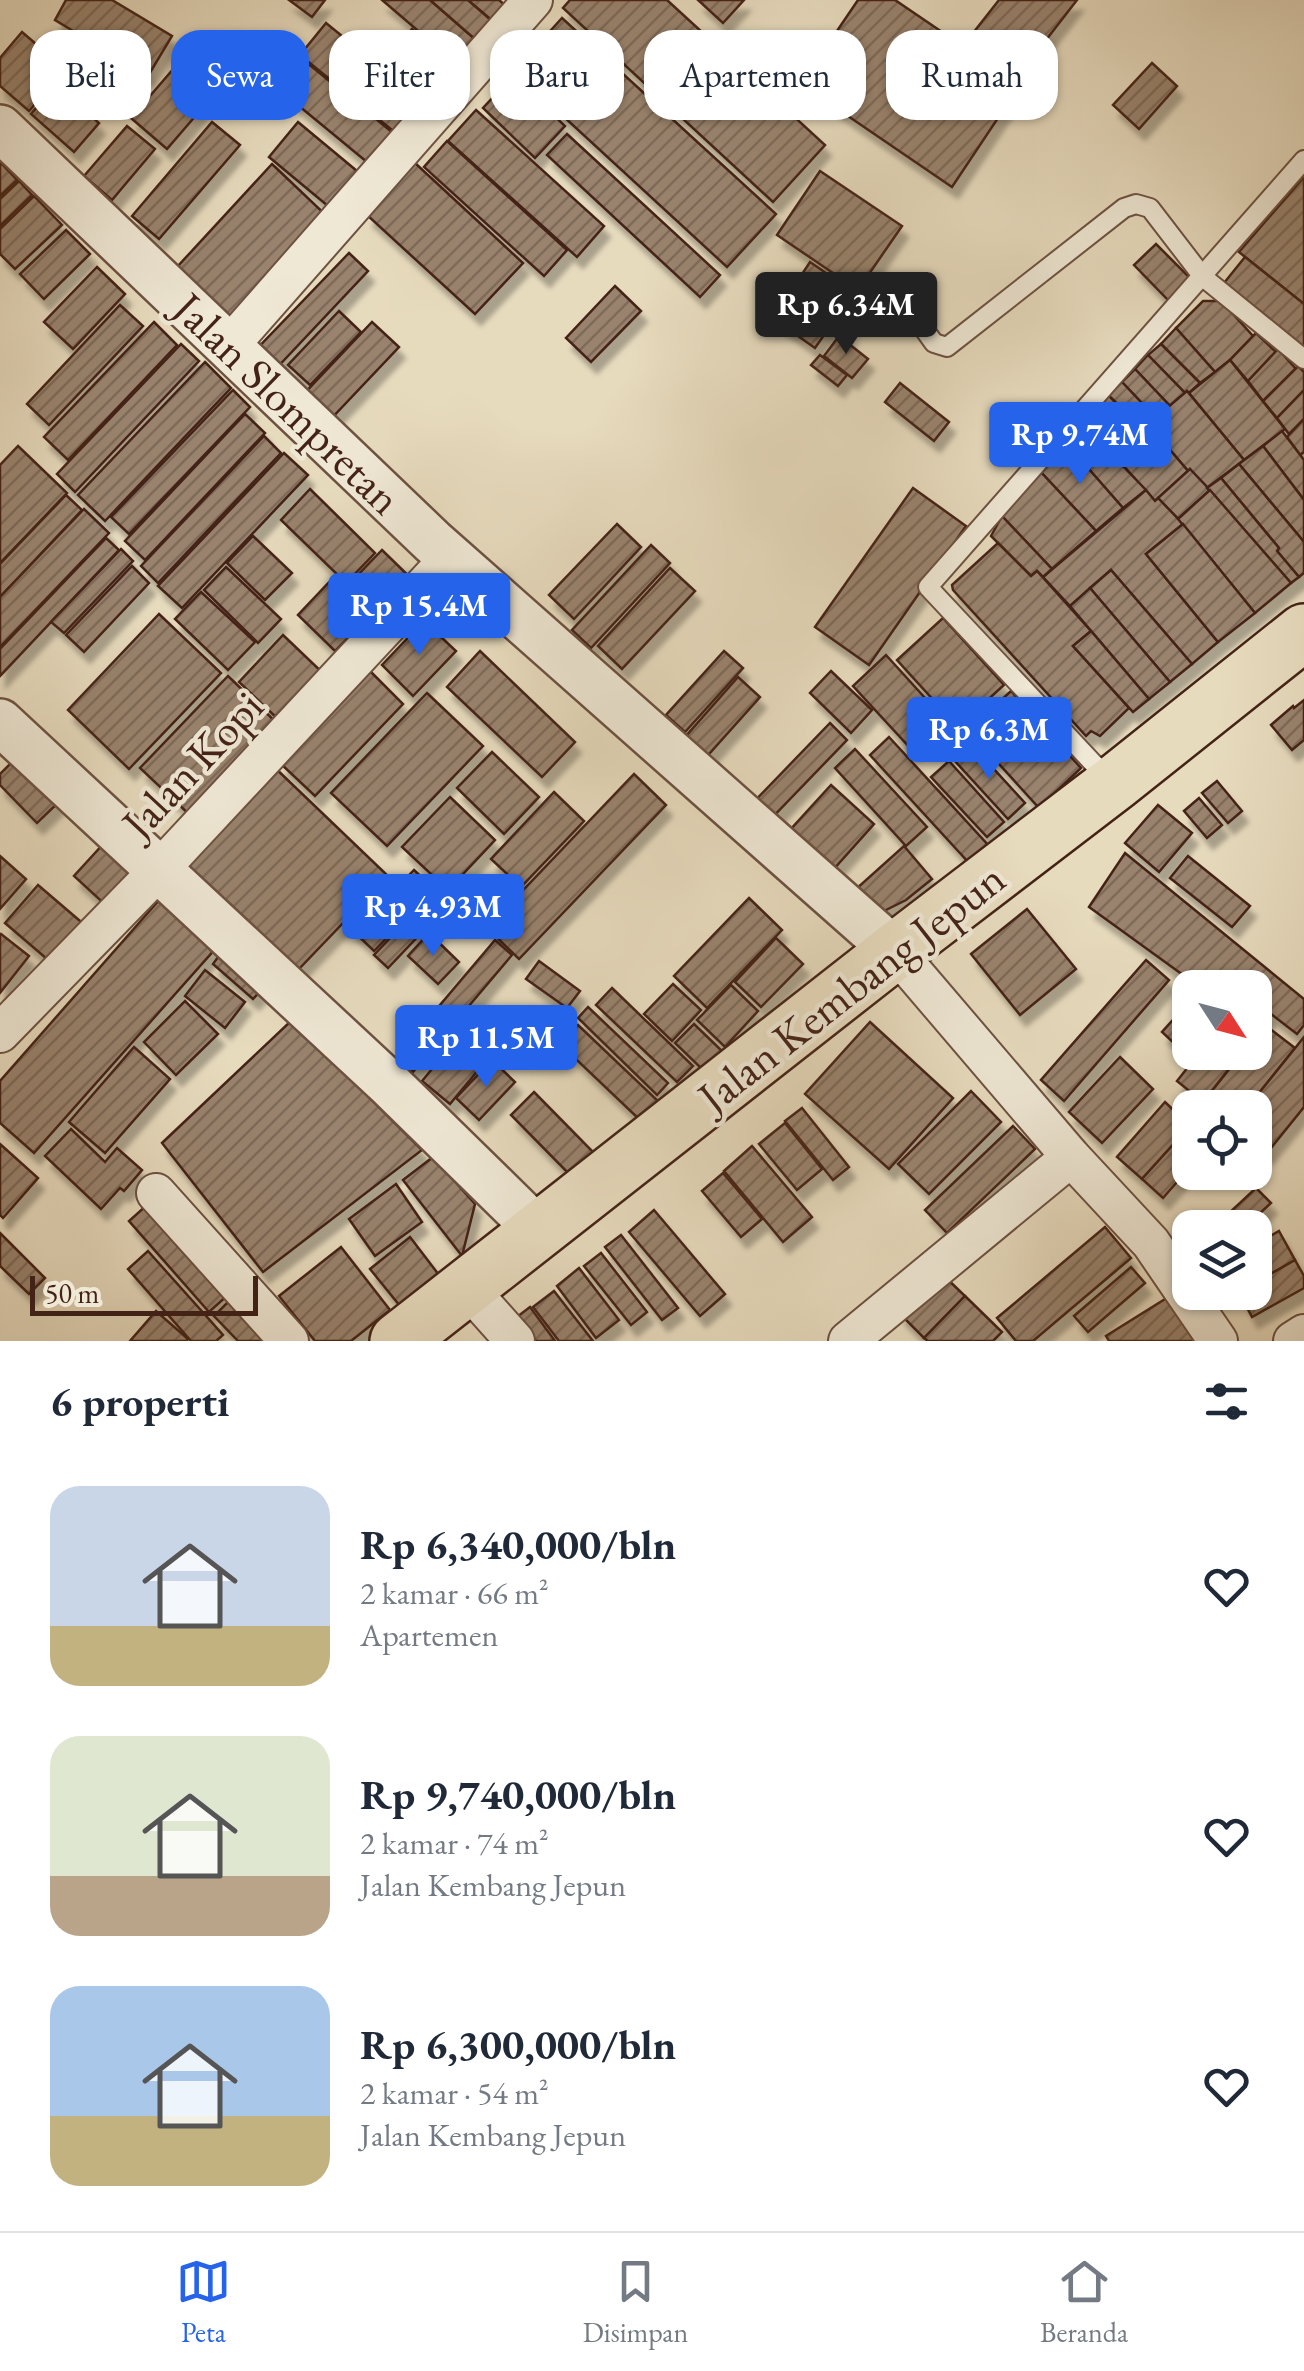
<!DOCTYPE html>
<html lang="id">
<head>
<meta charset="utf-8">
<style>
	:root { --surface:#fff; --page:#f2f2f3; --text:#1f2937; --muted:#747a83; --line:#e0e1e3; --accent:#2563eb }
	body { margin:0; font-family:"EB Garamond",serif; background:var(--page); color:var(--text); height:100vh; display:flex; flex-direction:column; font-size:38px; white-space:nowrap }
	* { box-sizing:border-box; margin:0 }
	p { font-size:32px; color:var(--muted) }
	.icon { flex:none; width:55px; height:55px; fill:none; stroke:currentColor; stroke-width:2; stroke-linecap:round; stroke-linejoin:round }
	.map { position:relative; height:1341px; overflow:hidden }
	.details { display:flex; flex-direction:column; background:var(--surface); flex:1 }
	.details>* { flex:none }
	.top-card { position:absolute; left:30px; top:30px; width:1245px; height:90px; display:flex; gap:20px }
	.needle { width:65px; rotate:126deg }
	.buttons { position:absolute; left:1172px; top:970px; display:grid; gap:20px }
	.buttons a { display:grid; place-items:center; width:100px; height:100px; border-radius:20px; background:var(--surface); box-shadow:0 2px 8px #0004; font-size:50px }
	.scale { position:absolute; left:30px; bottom:25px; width:228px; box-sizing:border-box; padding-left:10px; border:5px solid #442317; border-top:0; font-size:28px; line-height:35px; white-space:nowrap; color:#442317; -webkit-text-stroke:8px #efe8d5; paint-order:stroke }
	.price { position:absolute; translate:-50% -85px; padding:0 22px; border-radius:10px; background:var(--accent); color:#fff; font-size:32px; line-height:65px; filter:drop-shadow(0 2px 5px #0008) }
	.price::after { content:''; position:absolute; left:50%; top:60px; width:30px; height:22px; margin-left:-15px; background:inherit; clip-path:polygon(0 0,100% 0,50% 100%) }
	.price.current { background:#222; color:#fff }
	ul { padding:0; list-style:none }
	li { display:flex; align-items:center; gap:30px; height:250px; padding:0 50px }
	li span { display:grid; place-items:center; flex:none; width:280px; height:200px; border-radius:30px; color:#555 }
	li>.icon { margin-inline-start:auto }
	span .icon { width:120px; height:120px; fill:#fffc; stroke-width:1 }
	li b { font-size:42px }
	h2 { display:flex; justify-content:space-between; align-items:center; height:120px; padding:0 50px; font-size:42px }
	.chip { padding:0 35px; border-radius:30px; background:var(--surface); box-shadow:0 2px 8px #0004; font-size:35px; line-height:90px }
	.chip.current { background:var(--accent); color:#fff }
	.tabs { display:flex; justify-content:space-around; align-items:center; height:140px; border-top:2px solid var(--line); background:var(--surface); font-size:28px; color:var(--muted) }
	.tabs a { display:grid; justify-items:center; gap:5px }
	.tabs .current { color:var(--accent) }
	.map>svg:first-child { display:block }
	.building { fill:url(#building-hatch); stroke:#442317; stroke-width:2.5; filter:url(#shadow) }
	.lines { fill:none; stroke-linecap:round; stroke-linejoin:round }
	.service-casing { stroke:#6d5141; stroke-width:22 }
	.minor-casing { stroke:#6d5141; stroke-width:42 }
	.tertiary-casing { stroke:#6d5141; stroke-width:50 }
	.primary-casing { stroke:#442317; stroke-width:60 }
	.service { stroke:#efe8d5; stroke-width:18 }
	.minor { stroke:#efe8d5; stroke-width:38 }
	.tertiary { stroke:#efe8d5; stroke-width:45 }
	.primary { stroke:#e7dbbe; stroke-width:55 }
	.labels { text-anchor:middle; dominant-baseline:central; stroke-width:9; stroke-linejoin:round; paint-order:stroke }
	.street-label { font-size:45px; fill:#442317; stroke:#efe8d5 }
</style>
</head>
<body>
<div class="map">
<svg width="1304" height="1341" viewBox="0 0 1304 1341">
	<defs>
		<pattern id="building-hatch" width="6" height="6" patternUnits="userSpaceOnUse" patternTransform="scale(2.5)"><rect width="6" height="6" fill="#99836e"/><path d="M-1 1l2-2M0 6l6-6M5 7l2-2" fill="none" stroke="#7e6b59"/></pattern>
		<filter id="shadow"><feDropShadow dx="6" dy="11" stdDeviation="2.5" flood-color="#0004"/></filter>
	</defs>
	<rect width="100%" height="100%" fill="#e7dbbe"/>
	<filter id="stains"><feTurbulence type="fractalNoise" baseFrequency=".002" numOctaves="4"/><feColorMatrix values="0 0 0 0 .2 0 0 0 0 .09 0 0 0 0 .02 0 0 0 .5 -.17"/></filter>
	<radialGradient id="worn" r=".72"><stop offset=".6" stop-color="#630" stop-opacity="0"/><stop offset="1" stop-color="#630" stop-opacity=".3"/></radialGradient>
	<!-- building -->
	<g class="building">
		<polygon points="66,0 112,0 172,36 148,76 55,20"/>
		<polygon points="289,0 325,0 312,17"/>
		<polygon points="382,0 430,0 484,47 464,70"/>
		<polygon points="430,0 468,0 500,28 484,47"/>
		<polygon points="468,0 499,0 514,13 501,28"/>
		<polygon points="570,0 667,0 825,145 773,202 563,8"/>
		<polygon points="698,0 744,0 723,23"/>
		<polygon points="858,0 895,0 1020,85 952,187 801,84"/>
		<polygon points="999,0 1077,0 1022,71 973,33"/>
		<polygon points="562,18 776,214 727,267 514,71"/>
		<polygon points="326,23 429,107 403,139 300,55"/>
		<polygon points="412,29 465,75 447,96 394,50"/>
		<polygon points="22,32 65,69 29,111 0,86 0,58"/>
		<polygon points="187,53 223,84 167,149 131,118"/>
		<polygon points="300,57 398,137 373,167 276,87"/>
		<polygon points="1152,63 1177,86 1139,129 1113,105"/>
		<polygon points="513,76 565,126 535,158 483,108"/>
		<polygon points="56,85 99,123 74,152 31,114"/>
		<polygon points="476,110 604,226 577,257 448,141"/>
		<polygon points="212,122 240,145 159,239 132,216"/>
		<polygon points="298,122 369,181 340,216 269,157"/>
		<polygon points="127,126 155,149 112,200 84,176"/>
		<polygon points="567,134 720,275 700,297 547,155"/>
		<polygon points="447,141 567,250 544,276 424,167"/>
		<polygon points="0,162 17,180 0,196"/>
		<polygon points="415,163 523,263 475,314 367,215"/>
		<polygon points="272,164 331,220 226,334 166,279"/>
		<polygon points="820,171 902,226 858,290 777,235"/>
		<polygon points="1304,177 1304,304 1239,252"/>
		<polygon points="19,181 32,195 0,226 0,199"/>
		<polygon points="34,196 62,225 15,269 0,254 0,229"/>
		<polygon points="66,230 90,254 44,299 20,274"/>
		<polygon points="1156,244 1191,279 1169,301 1134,265"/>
		<polygon points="349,253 368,271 271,374 251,355"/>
		<polygon points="1245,257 1304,304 1304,351 1224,283"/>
		<polygon points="810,262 851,290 835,312 795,285"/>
		<polygon points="97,267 125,294 73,349 44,322"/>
		<polygon points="615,286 641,311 591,362 566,338"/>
		<polygon points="793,299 831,325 815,348 778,322"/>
		<polygon points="1203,301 1221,301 1253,336 1230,360 1215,372 1176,328"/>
		<polygon points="120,305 143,326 49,425 27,404"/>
		<polygon points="339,311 361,332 310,385 288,365"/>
		<polygon points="154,322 177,345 68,460 44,437"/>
		<polygon points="372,322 399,347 328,422 301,397"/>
		<polygon points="1176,328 1215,372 1200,383 1161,344"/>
		<polygon points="1256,333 1276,352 1248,381 1230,360"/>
		<polygon points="839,336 868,359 852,378 824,356"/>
		<polygon points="181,344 199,361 75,492 57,474"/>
		<polygon points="1161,344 1200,383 1189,393 1187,391 1185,393 1148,355"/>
		<polygon points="1278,349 1296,369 1263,401 1248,381"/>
		<polygon points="820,355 847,375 838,386 811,365"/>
		<polygon points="1148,355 1185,393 1170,406 1135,369"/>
		<polygon points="1230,360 1285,429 1244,460 1189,393"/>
		<polygon points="205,362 231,388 105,521 78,495"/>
		<polygon points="1298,366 1304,372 1304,390 1277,418 1263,401"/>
		<polygon points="1135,369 1170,406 1156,418 1122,382"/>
		<polygon points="1122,382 1156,418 1143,429 1108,395"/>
		<polygon points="900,383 949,422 934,441 885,402"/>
		<polygon points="233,390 250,407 129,534 111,517"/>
		<polygon points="1304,390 1304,419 1289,434 1277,418"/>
		<polygon points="1187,391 1244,460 1207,488 1190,469 1188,471 1148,424"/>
		<polygon points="1108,395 1143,429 1129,442 1095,407"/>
		<polygon points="1095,407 1129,442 1114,455 1080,422"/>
		<polygon points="245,414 265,433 145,560 125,541"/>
		<polygon points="1304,419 1304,452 1300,455 1287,437"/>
		<polygon points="1148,424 1188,471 1155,501 1114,455"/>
		<polygon points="1084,426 1146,490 1123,508 1066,443"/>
		<polygon points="1282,431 1304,460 1304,500 1263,446"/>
		<polygon points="264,436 281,453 158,583 141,566"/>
		<polygon points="1066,443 1123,508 1096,531 1038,469"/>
		<polygon points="18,446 67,493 0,563 0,465"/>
		<polygon points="1263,446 1304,500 1304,542 1239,464"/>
		<polygon points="284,453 308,475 182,608 158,586"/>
		<polygon points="1239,464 1304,542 1304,573 1299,577 1277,551 1279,548 1221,478"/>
		<polygon points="1038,469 1096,531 1052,569 998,512"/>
		<polygon points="1190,469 1210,490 1178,519 1158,498"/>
		<polygon points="1221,478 1279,548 1277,551 1299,577 1291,583 1207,488"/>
		<polygon points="913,488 966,526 869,665 815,627"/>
		<polygon points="310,489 375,553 346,583 281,520"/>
		<polygon points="1146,490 1155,501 1158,498 1183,524 1146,554 1218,642 1192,664 1111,570 1070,606 1043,577"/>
		<polygon points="1210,490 1291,583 1255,613 1178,519"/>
		<polygon points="66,495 82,510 0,597 0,564"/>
		<polygon points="84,509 109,533 0,647 0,597"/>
		<polygon points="1002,516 1052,569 1043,577 1037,571 1031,576 991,536"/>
		<polygon points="617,524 641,547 574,619 549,595"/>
		<polygon points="1183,524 1255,613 1218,642 1146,554"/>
		<polygon points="253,536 292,573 265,600 227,563"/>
		<polygon points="106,538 119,550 0,676 0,649"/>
		<polygon points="998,543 1031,576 1037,571 1091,631 1073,646 1129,708 1100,736 1091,731 1086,736 953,590 952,585"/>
		<polygon points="651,545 670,563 591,648 572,630"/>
		<polygon points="121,549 133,561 64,633 51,622"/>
		<polygon points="382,550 419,586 390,616 353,580"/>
		<polygon points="132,566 149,583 84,652 66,635"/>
		<polygon points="226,567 281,619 258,643 204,590"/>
		<polygon points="670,568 695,591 622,669 598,646"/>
		<polygon points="1111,570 1192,664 1170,682 1090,588"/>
		<polygon points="333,578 371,614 335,651 298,615"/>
		<polygon points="1090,588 1170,682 1149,699 1070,606"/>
		<polygon points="201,592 255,642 228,670 175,619"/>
		<polygon points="159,614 221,673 129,769 68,710"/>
		<polygon points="943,618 1004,685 958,727 897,660"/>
		<polygon points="424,621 456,651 413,696 382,665"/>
		<polygon points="1091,631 1149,699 1133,712 1073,646"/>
		<polygon points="283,635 326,676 282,723 239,682"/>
		<polygon points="480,651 575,742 542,777 447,687"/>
		<polygon points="724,651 743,668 685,732 666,715"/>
		<polygon points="886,655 945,720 912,750 853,686"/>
		<polygon points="370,671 403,704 315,796 281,764"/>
		<polygon points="831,671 872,710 851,733 810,693"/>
		<polygon points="228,676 280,726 193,818 140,768"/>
		<polygon points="738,677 760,697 701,763 679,744"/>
		<polygon points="1011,691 1081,768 1039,808 968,730"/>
		<polygon points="427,693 483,746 387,846 331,793"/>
		<polygon points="1304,700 1304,740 1292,750 1271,725 1293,706 1294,708"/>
		<polygon points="830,723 847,740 764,826 746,810"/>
		<polygon points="889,737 989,846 970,864 870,755"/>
		<polygon points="971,744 1025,803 1008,819 954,760"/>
		<polygon points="855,749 927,827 906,846 835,768"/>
		<polygon points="492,752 539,797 504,834 457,788"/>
		<polygon points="18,756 61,800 37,823 0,785 0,774"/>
		<polygon points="949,761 1004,822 987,837 931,777"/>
		<polygon points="271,764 388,876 297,971 181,859"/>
		<polygon points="634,774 666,805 519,959 487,928"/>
		<polygon points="1217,781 1242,811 1228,823 1202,793"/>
		<polygon points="831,785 874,824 824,880 780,841"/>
		<polygon points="554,792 584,821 521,887 491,859"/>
		<polygon points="450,797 495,840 448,890 402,847"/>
		<polygon points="1199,798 1222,825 1207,838 1184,811"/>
		<polygon points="1158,805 1192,833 1159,872 1125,843"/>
		<polygon points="106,841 128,859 127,891 111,910 74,876"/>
		<polygon points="904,846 932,879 906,900 882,912 846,898"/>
		<polygon points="1125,853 1304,999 1304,1025 1297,1034 1271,1014 1255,1025 1255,988 1201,988 1089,907"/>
		<polygon points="0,856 26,879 0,909"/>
		<polygon points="1188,856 1250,906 1232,927 1170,878"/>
		<polygon points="414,870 428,883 402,910 388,897"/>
		<polygon points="38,885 87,927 54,965 5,923"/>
		<polygon points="749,898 782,930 707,1008 674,976"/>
		<polygon points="160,899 216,948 34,1153 0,1123 0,1081"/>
		<polygon points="373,905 397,927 374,951 350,928"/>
		<polygon points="1027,909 1076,969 1020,1015 971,954"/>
		<polygon points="410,917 424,930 388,968 374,955"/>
		<polygon points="429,933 459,962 438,984 408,956"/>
		<polygon points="1,934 29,956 0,993 0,935"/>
		<polygon points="776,938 803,964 761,1007 735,982"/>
		<polygon points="495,940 512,955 413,1072 396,1057"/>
		<polygon points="223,950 265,986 253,999 213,964"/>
		<polygon points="1146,960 1169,980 1064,1101 1041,1080"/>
		<polygon points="539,961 580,991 567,1008 526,979"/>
		<polygon points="205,970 245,1002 225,1028 185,996"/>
		<polygon points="673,984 701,1010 672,1041 644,1014"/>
		<polygon points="731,985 758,1011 725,1047 697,1020"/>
		<polygon points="612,988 693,1066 677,1082 596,1005"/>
		<polygon points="185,1001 218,1034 176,1075 144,1042"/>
		<polygon points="1190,1001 1190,1052 1197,1052 1191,1059 1162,1032"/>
		<polygon points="588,1007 668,1083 657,1095 578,1018"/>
		<polygon points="292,1020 422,1150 263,1272 162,1143"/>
		<polygon points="870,1022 953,1098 889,1169 805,1094"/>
		<polygon points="694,1024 722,1051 703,1070 675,1043"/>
		<polygon points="578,1025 659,1102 641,1121 560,1044"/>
		<polygon points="1265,1025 1295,1048 1247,1108 1211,1108 1203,1102 1243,1052 1255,1052 1255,1037"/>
		<polygon points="1304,1037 1304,1107 1267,1153 1255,1143 1255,1108 1247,1108"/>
		<polygon points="456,1040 484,1063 450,1104 422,1081"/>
		<polygon points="134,1047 170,1079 105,1153 69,1122"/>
		<polygon points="1200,1052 1242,1052 1203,1102 1177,1081"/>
		<polygon points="1120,1057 1153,1089 1102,1143 1069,1112"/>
		<polygon points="492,1060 515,1082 479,1120 456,1098"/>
		<polygon points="971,1091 1001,1122 929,1194 898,1164"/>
		<polygon points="534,1092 595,1154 572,1177 511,1115"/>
		<polygon points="1165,1102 1190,1126 1142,1179 1117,1157"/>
		<polygon points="802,1108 849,1167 833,1180 785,1121"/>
		<polygon points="785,1123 822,1169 797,1190 759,1144"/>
		<polygon points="1013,1126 1035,1149 947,1233 925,1210"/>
		<polygon points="1190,1126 1190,1167 1163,1198 1142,1179"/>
		<polygon points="71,1129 105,1162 117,1148 142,1170 124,1191 120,1188 101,1209 45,1156"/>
		<polygon points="0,1144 38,1178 3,1218 0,1215"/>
		<polygon points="752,1146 812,1217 783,1242 724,1171"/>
		<polygon points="433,1157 475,1204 462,1256 403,1180"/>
		<polygon points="723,1173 762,1219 741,1237 702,1191"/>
		<polygon points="396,1184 422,1222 375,1256 349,1219"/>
		<polygon points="1256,1188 1271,1203 1244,1228 1213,1228"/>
		<polygon points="148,1204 228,1295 209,1312 129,1221"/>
		<polygon points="654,1210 725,1294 700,1316 629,1232"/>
		<polygon points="1105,1227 1131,1258 1033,1341 1016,1341 997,1318"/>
		<polygon points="1279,1231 1295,1260 1255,1283 1255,1245"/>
		<polygon points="0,1233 45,1278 29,1294 0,1266"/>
		<polygon points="621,1235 678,1308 662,1320 605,1247"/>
		<polygon points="410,1237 439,1275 400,1306 370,1269"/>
		<polygon points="341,1247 390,1310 351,1341 315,1341 279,1296"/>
		<polygon points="148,1251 223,1335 216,1341 191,1341 128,1269"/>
		<polygon points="601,1253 647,1312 631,1325 584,1266"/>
		<polygon points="1295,1260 1304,1276 1304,1288 1252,1317 1239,1292 1255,1292 1255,1283"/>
		<polygon points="1131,1267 1145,1283 1088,1332 1074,1316"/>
		<polygon points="579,1268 619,1320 596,1338 557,1286"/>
		<polygon points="941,1273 965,1296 924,1338 899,1313"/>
		<polygon points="554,1291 593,1341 559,1341 533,1307"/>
		<polygon points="965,1296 1002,1332 993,1341 928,1341 924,1338"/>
		<polygon points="1170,1296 1198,1341 1109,1341 1106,1336"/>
		<polygon points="228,1302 265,1341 238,1341 214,1316"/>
		<polygon points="530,1307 555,1341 536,1341 517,1317"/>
		<polygon points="156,1311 188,1339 186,1341 130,1341"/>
	</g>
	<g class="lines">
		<!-- service casing -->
		<g class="service-casing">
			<g id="service">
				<polyline points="894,287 934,343 947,347 1124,208 1136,204 1150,208 1203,277 1304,359"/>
				<polyline points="1111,779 1093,763 928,587 1304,160"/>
			</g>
		</g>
		<!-- minor casing -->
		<g class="minor-casing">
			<g id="minor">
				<polyline points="229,346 533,0"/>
				<polyline points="895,951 1071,1157 1151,1243 1218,1341"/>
				<polyline points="0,1033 158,871 450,558"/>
				<polyline points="156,1193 289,1341"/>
				<polyline points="466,1286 515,1341"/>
				<polyline points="848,1341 1071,1157"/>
				<polyline points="1293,1341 1304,1334"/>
			</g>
		</g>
		<!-- tertiary casing -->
		<g class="tertiary-casing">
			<g id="tertiary">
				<polyline points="0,128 433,542 895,951"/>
				<polyline points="0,722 387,1082 539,1231"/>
			</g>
		</g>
		<!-- primary casing -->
		<g class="primary-casing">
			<polyline id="primary" points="398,1341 895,951 1116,782 1304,632"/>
		</g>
		<!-- service -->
		<use href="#service" class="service"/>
		<!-- minor -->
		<use href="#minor" class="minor"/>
		<!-- tertiary -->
		<use href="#tertiary" class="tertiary"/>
		<!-- primary -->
		<use href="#primary" class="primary"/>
	</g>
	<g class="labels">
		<!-- street labels -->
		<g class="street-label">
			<text transform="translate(288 403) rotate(44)">Jalan Slompretan</text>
			<text transform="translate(192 764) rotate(-47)">Jalan Kopi</text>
			<text transform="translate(851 987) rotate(-38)">Jalan Kembang Jepun</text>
		</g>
	</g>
	<rect width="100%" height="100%" filter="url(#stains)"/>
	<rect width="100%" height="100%" fill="url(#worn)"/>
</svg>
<div class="buttons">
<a><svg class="needle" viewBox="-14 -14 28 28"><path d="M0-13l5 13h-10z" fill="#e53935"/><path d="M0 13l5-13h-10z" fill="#747a83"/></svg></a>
<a><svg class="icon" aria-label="locate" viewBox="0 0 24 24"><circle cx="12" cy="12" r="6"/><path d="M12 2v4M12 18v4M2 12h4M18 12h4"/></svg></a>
<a><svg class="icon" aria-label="layers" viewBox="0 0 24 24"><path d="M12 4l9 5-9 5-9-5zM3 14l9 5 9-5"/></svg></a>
</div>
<div class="scale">50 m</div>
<b class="price current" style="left:846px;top:357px">Rp 6.34M</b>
<b class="price" style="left:1080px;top:487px">Rp 9.74M</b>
<b class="price" style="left:419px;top:658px">Rp 15.4M</b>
<b class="price" style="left:989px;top:782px">Rp 6.3M</b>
<b class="price" style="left:433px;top:959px">Rp 4.93M</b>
<b class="price" style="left:486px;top:1090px">Rp 11.5M</b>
<div class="top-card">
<a class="chip">Beli</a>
<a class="chip current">Sewa</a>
<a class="chip">Filter</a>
<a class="chip">Baru</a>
<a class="chip">Apartemen</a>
<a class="chip">Rumah</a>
</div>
</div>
<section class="details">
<h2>6 properti<svg class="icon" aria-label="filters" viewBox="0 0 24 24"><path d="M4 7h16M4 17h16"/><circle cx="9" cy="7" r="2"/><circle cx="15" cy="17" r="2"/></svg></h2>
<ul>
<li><span style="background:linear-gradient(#c9d6e8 70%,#c2b280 0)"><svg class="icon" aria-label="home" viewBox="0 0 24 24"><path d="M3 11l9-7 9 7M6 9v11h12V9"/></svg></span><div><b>Rp 6,340,000/bln</b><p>2 kamar · 66 m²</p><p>Apartemen</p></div><svg class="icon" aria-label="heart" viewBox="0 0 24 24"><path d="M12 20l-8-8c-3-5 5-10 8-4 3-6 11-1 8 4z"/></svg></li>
<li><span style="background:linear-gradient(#dfe7d0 70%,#b9a48a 0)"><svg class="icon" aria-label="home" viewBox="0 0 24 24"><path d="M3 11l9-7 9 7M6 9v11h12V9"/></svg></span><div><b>Rp 9,740,000/bln</b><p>2 kamar · 74 m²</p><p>Jalan Kembang Jepun</p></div><svg class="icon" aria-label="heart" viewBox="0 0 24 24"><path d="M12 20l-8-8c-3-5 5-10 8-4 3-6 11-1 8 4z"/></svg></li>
<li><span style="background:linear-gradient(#a9c7e8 65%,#c2b280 0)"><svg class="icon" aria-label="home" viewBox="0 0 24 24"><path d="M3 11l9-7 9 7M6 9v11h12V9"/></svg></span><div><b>Rp 6,300,000/bln</b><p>2 kamar · 54 m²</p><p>Jalan Kembang Jepun</p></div><svg class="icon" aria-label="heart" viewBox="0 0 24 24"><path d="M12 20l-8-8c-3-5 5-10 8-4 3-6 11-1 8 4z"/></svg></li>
</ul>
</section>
<nav class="tabs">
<a class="current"><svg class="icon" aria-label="map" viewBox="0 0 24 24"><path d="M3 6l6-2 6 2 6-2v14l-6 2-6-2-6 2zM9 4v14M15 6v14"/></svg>Peta</a>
<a><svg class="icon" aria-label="saved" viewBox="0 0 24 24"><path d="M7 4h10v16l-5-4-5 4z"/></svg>Disimpan</a>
<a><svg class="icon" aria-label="home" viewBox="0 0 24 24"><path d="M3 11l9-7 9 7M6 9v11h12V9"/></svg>Beranda</a>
</nav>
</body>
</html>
